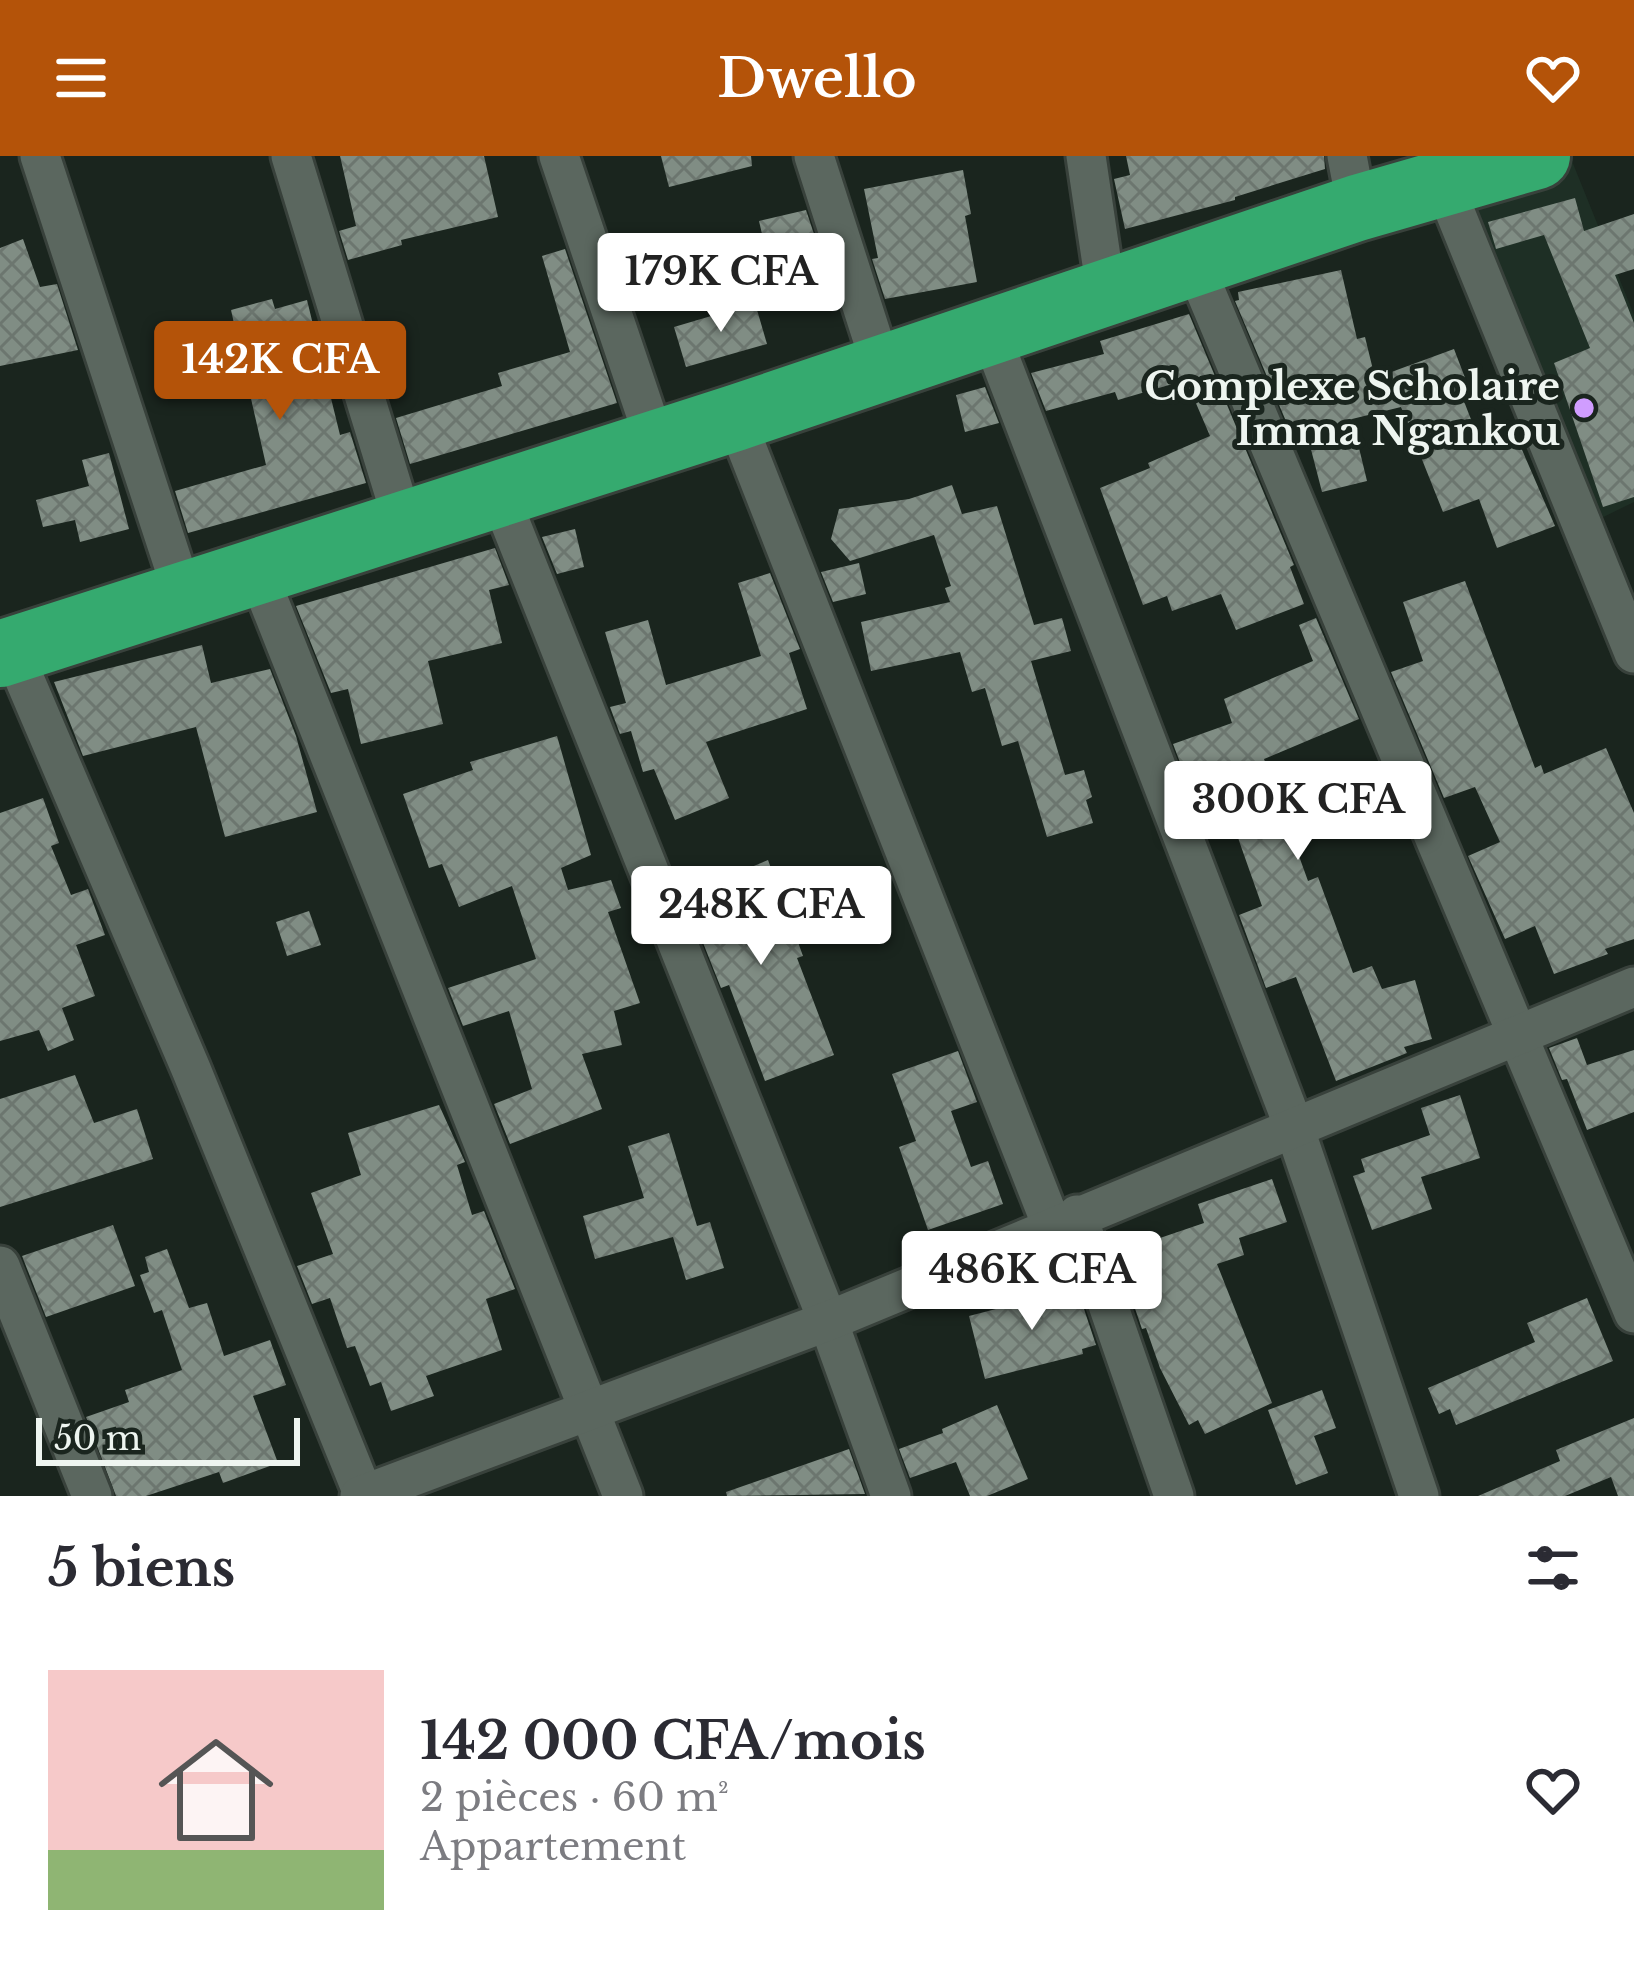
<!DOCTYPE html>
<html lang="fr">
<head>
<meta charset="utf-8">
<style>
	:root { --surface:#fff; --page:#f2f2f3; --text:#2b2b33; --muted:#7c7c81; --line:#e1e1e2; --accent:#b45309 }
	body { margin:0; font-family:"Libre Baskerville",serif; background:var(--page); color:var(--text); height:100vh; display:flex; flex-direction:column; font-size:45px; white-space:nowrap }
	* { box-sizing:border-box; margin:0 }
	p { font-size:39px; color:var(--muted) }
	.icon { flex:none; width:66px; height:66px; fill:none; stroke:currentColor; stroke-width:2; stroke-linecap:round; stroke-linejoin:round }
	.map { position:relative; height:1340px; overflow:hidden }
	.drawer { display:flex; flex-direction:column; background:var(--surface); flex:1 }
	.drawer>* { flex:none }
	.scale { position:absolute; left:36px; bottom:30px; width:264px; box-sizing:border-box; padding-left:12px; border:6px solid #eef5f0; border-top:0; font-size:33px; line-height:42px; white-space:nowrap; color:#eef5f0; -webkit-text-stroke:9px #1a251e; paint-order:stroke }
	.price { position:absolute; translate:-50% -102px; padding:0 27px; border-radius:12px; background:#fff; color:#222; font-size:39px; line-height:78px; filter:drop-shadow(0 3px 6px #0008) }
	.price::after { content:''; position:absolute; left:50%; top:72px; width:36px; height:27px; margin-left:-18px; background:inherit; clip-path:polygon(0 0,100% 0,50% 100%) }
	.price.selected { background:var(--accent); color:#fff }
	ul { padding:0; list-style:none }
	li { display:flex; align-items:center; gap:36px; height:300px; padding:0 48px }
	li+li { border-top:3px solid var(--line) }
	li span { display:grid; place-items:center; flex:none; width:336px; height:240px; border-radius:0px; color:#555 }
	li>.icon { margin-inline-start:auto }
	span .icon { width:144px; height:144px; fill:#fffc; stroke-width:1 }
	li b { font-size:51px }
	h2 { display:flex; justify-content:space-between; align-items:center; height:144px; padding:0 48px; font-size:51px }
	header { display:flex; justify-content:space-between; align-items:center; height:156px; padding:0 48px; background:var(--accent); color:#fff; font-size:54px; font-weight:600 }
	.map>svg:first-child { display:block }
	.built { fill:#1e2f25 }
	.building { fill:url(#building-cross-hatch) }
	.lines { fill:none; stroke-linecap:round; stroke-linejoin:round }
	.street-casing { stroke:#38413b; stroke-width:45 }
	.highway-casing { stroke:#38413b; stroke-width:72 }
	.street { stroke:#5b675f; stroke-width:39 }
	.highway { stroke:#35aa6f; stroke-width:66 }
	.poi-dot { fill:#d09dff; stroke:#1a251e; stroke-width:4.5 }
	.labels { text-anchor:middle; dominant-baseline:central; stroke-width:10; stroke-linejoin:round; paint-order:stroke }
	.poi-label { font-size:39px; font-weight:bold; fill:#eef5f0; stroke:#1a251e; text-anchor:end }
</style>
</head>
<body>
<header><svg class="icon" aria-label="menu" viewBox="0 0 24 24"><path d="M4 6h16M4 12h16M4 18h16"/></svg>Dwello<svg class="icon" aria-label="heart" viewBox="0 0 24 24"><path d="M12 20l-8-8c-3-5 5-10 8-4 3-6 11-1 8 4z"/></svg></header>
<div class="map">
<svg width="1634" height="1340" viewBox="0 0 1634 1340">
	<defs>
		<pattern id="building-cross-hatch" width="8" height="8" patternUnits="userSpaceOnUse" patternTransform="scale(3)"><rect width="8" height="8" fill="#808d84"/><path d="M0 0l8 8M0 8l8-8" fill="none" stroke="#6c766f"/></pattern>
	</defs>
	<rect width="100%" height="100%" fill="#1a251e"/>
	<!-- built -->
	<polygon class="built" points="1537,0 1570,0 1634,159 1634,346 1583,371 1444,29"/>
	<!-- building -->
	<g class="building">
		<polygon points="340,0 484,0 498,61 401,84 402,89 348,104 339,75 356,70"/>
		<polygon points="661,0 751,0 752,10 669,31"/>
		<polygon points="1126,0 1324,0 1325,13 1235,41 1235,44 1125,73 1114,23 1130,19"/>
		<polygon points="963,14 971,58 965,60 977,126 885,143 872,103 878,102 864,33"/>
		<polygon points="1575,42 1584,75 1634,58 1634,113 1615,119 1634,167 1634,341 1603,351 1554,207 1590,192 1544,79 1496,93 1488,66"/>
		<polygon points="806,54 816,84 766,95 759,65"/>
		<polygon points="23,83 40,131 57,128 78,194 0,210 0,92"/>
		<polygon points="565,93 617,247 410,308 396,262 502,230 498,217 570,196 542,100"/>
		<polygon points="1341,114 1357,183 1365,181 1375,222 1454,193 1467,227 1458,230 1481,289 1487,287 1488,291 1516,280 1555,370 1497,392 1479,343 1443,356 1401,251 1352,263 1367,325 1322,336 1306,274 1291,277 1235,145 1239,144 1238,136"/>
		<polygon points="272,143 275,153 307,144 340,279 350,276 366,327 188,377 175,335 266,309 231,154"/>
		<polygon points="755,147 767,188 686,211 674,171"/>
		<polygon points="1189,158 1294,409 1290,411 1304,448 1236,474 1221,438 1172,455 1167,440 1143,449 1100,332 1150,312 1148,307 1210,280 1186,224 1118,244 1115,236 1046,255 1031,217 1104,198 1100,185"/>
		<polygon points="985,231 999,267 965,276 956,239"/>
		<polygon points="109,297 129,373 80,386 75,364 43,371 36,344 89,330 82,304"/>
		<polygon points="952,329 962,358 997,350 1034,469 1062,462 1071,495 1031,505 1065,619 1084,614 1092,641 1086,644 1093,667 1047,681 1018,585 1002,590 985,532 972,536 960,496 871,515 861,466 950,446 945,432 951,430 934,379 850,405 831,383 839,353 909,343"/>
		<polygon points="575,373 584,411 557,418 542,381"/>
		<polygon points="495,392 509,429 489,434 502,487 428,505 443,568 361,588 348,533 331,537 296,450"/>
		<polygon points="859,407 866,438 833,446 821,416"/>
		<polygon points="770,417 800,493 789,497 807,553 706,586 729,642 675,664 654,613 643,616 631,575 620,578 610,551 626,547 605,476 648,464 666,529 761,500 738,427"/>
		<polygon points="1465,425 1535,612 1541,609 1544,618 1606,592 1634,657 1634,783 1605,793 1608,798 1554,818 1535,770 1505,783 1468,700 1500,686 1475,631 1444,642 1391,516 1423,505 1403,446"/>
		<polygon points="1316,462 1359,563 1264,603 1308,725 1318,721 1353,817 1372,810 1382,833 1415,824 1432,883 1404,891 1407,897 1336,925 1296,821 1266,832 1239,759 1262,750 1231,662 1214,668 1199,627 1189,630 1173,588 1232,567 1224,543 1313,505 1299,469"/>
		<polygon points="202,489 211,527 270,513 296,580 317,656 225,681 196,571 83,600 54,526"/>
		<polygon points="557,580 591,699 561,712 568,734 611,724 621,752 608,756 640,847 614,855 622,889 582,898 602,953 510,988 494,948 532,933 509,855 463,870 448,832 536,803 512,730 459,751 442,708 429,712 403,638 473,614 470,606"/>
		<polygon points="43,642 59,687 51,690 71,739 88,733 105,779 76,789 95,840 62,852 74,884 48,895 39,874 0,885 0,657"/>
		<polygon points="768,704 803,800 797,802 834,899 765,925 729,829 721,832 684,739"/>
		<polygon points="309,755 321,789 287,800 276,766"/>
		<polygon points="1577,882 1587,909 1634,894 1634,956 1587,974 1567,923 1562,924 1549,892"/>
		<polygon points="958,895 977,946 951,955 971,1011 988,1005 1003,1048 928,1074 899,991 916,985 892,918"/>
		<polygon points="75,919 94,967 137,953 153,1003 0,1051 0,943"/>
		<polygon points="1460,939 1480,1002 1421,1021 1432,1053 1372,1074 1353,1020 1365,1016 1361,1003 1430,979 1421,952"/>
		<polygon points="439,949 465,1006 457,1009 472,1059 484,1055 515,1133 486,1143 502,1194 426,1220 434,1240 391,1255 381,1226 370,1230 355,1190 347,1192 330,1142 312,1148 297,1110 333,1098 311,1037 361,1019 348,977"/>
		<polygon points="669,977 697,1070 710,1066 724,1112 686,1124 673,1081 595,1103 583,1060 644,1042 628,990"/>
		<polygon points="1272,1023 1287,1066 1239,1082 1244,1099 1217,1108 1272,1247 1205,1278 1198,1264 1189,1269 1160,1212 1146,1172 1142,1173 1116,1097 1204,1067 1198,1048"/>
		<polygon points="113,1069 135,1130 46,1161 22,1100"/>
		<polygon points="167,1093 189,1152 207,1147 224,1200 270,1184 286,1229 253,1240 278,1307 223,1327 219,1316 146,1340 116,1340 86,1261 129,1246 125,1234 182,1214 162,1154 154,1157 140,1119 149,1116 145,1101"/>
		<polygon points="1077,1132 1096,1189 1082,1193 1083,1198 985,1223 969,1160"/>
		<polygon points="1587,1142 1613,1205 1456,1269 1450,1253 1439,1258 1428,1232 1535,1186 1527,1167"/>
		<polygon points="1322,1234 1336,1272 1314,1280 1328,1317 1296,1329 1268,1254"/>
		<polygon points="997,1249 1028,1323 987,1340 970,1340 956,1306 910,1322 899,1293 943,1277 942,1273"/>
		<polygon points="1634,1262 1634,1340 1618,1340 1611,1321 1565,1340 1478,1340 1560,1305 1556,1294"/>
		<polygon points="849,1293 865,1338 727,1340 726,1336"/>
	</g>
	<g class="lines">
		<!-- street casing -->
		<g class="street-casing">
			<g id="street">
				<polyline points="40,0 184,441"/>
				<polyline points="291,0 404,369"/>
				<polyline points="559,0 655,285"/>
				<polyline points="814,0 882,212"/>
				<polyline points="1086,0 1106,135"/>
				<polyline points="1347,0 1357,52"/>
				<polyline points="1444,29 1634,497"/>
				<polyline points="1194,108 1634,1157"/>
				<polyline points="989,174 1294,971 1419,1340"/>
				<polyline points="735,262 1052,1070"/>
				<polyline points="498,336 828,1165 891,1340"/>
				<polyline points="258,418 623,1340"/>
				<polyline points="12,494 191,913 364,1340"/>
				<polyline points="1077,1059 1174,1340"/>
				<polyline points="0,1110 92,1340"/>
				<polyline points="360,1340 828,1165 1634,831"/>
			</g>
		</g>
		<!-- highway casing -->
		<g class="highway-casing">
			<polyline id="highway" points="0,498 735,262 1357,52 1537,0"/>
		</g>
		<!-- street -->
		<use href="#street" class="street"/>
		<!-- highway -->
		<use href="#highway" class="highway"/>
	</g>
	<!-- markers -->
	<circle class="poi-dot" cx="1584" cy="252" r="12"/>
	<g class="labels">
		<!-- poi labels -->
		<g class="poi-label">
			<text x="1560" y="230">Complexe Scholaire<tspan x="1560" dy="45">Imma Ngankou</tspan></text>
		</g>
	</g>
</svg>
<div class="scale">50 m</div>
<b class="price" style="left:721px;top:179px">179K CFA</b>
<b class="price selected" style="left:280px;top:267px">142K CFA</b>
<b class="price" style="left:1298px;top:707px">300K CFA</b>
<b class="price" style="left:761px;top:812px">248K CFA</b>
<b class="price" style="left:1032px;top:1177px">486K CFA</b>
</div>
<section class="drawer">
<h2>5 biens<svg class="icon" aria-label="filters" viewBox="0 0 24 24"><path d="M4 7h16M4 17h16"/><circle cx="9" cy="7" r="2"/><circle cx="15" cy="17" r="2"/></svg></h2>
<ul>
<li><span style="background:linear-gradient(#f6c9c9 75%,#8fb573 0)"><svg class="icon" aria-label="home" viewBox="0 0 24 24"><path d="M3 11l9-7 9 7M6 9v11h12V9"/></svg></span><div><b>142 000 CFA/mois</b><p>2 pièces · 60 m²</p><p>Appartement</p></div><svg class="icon" aria-label="heart" viewBox="0 0 24 24"><path d="M12 20l-8-8c-3-5 5-10 8-4 3-6 11-1 8 4z"/></svg></li>
</ul>
</section>
</body>
</html>
